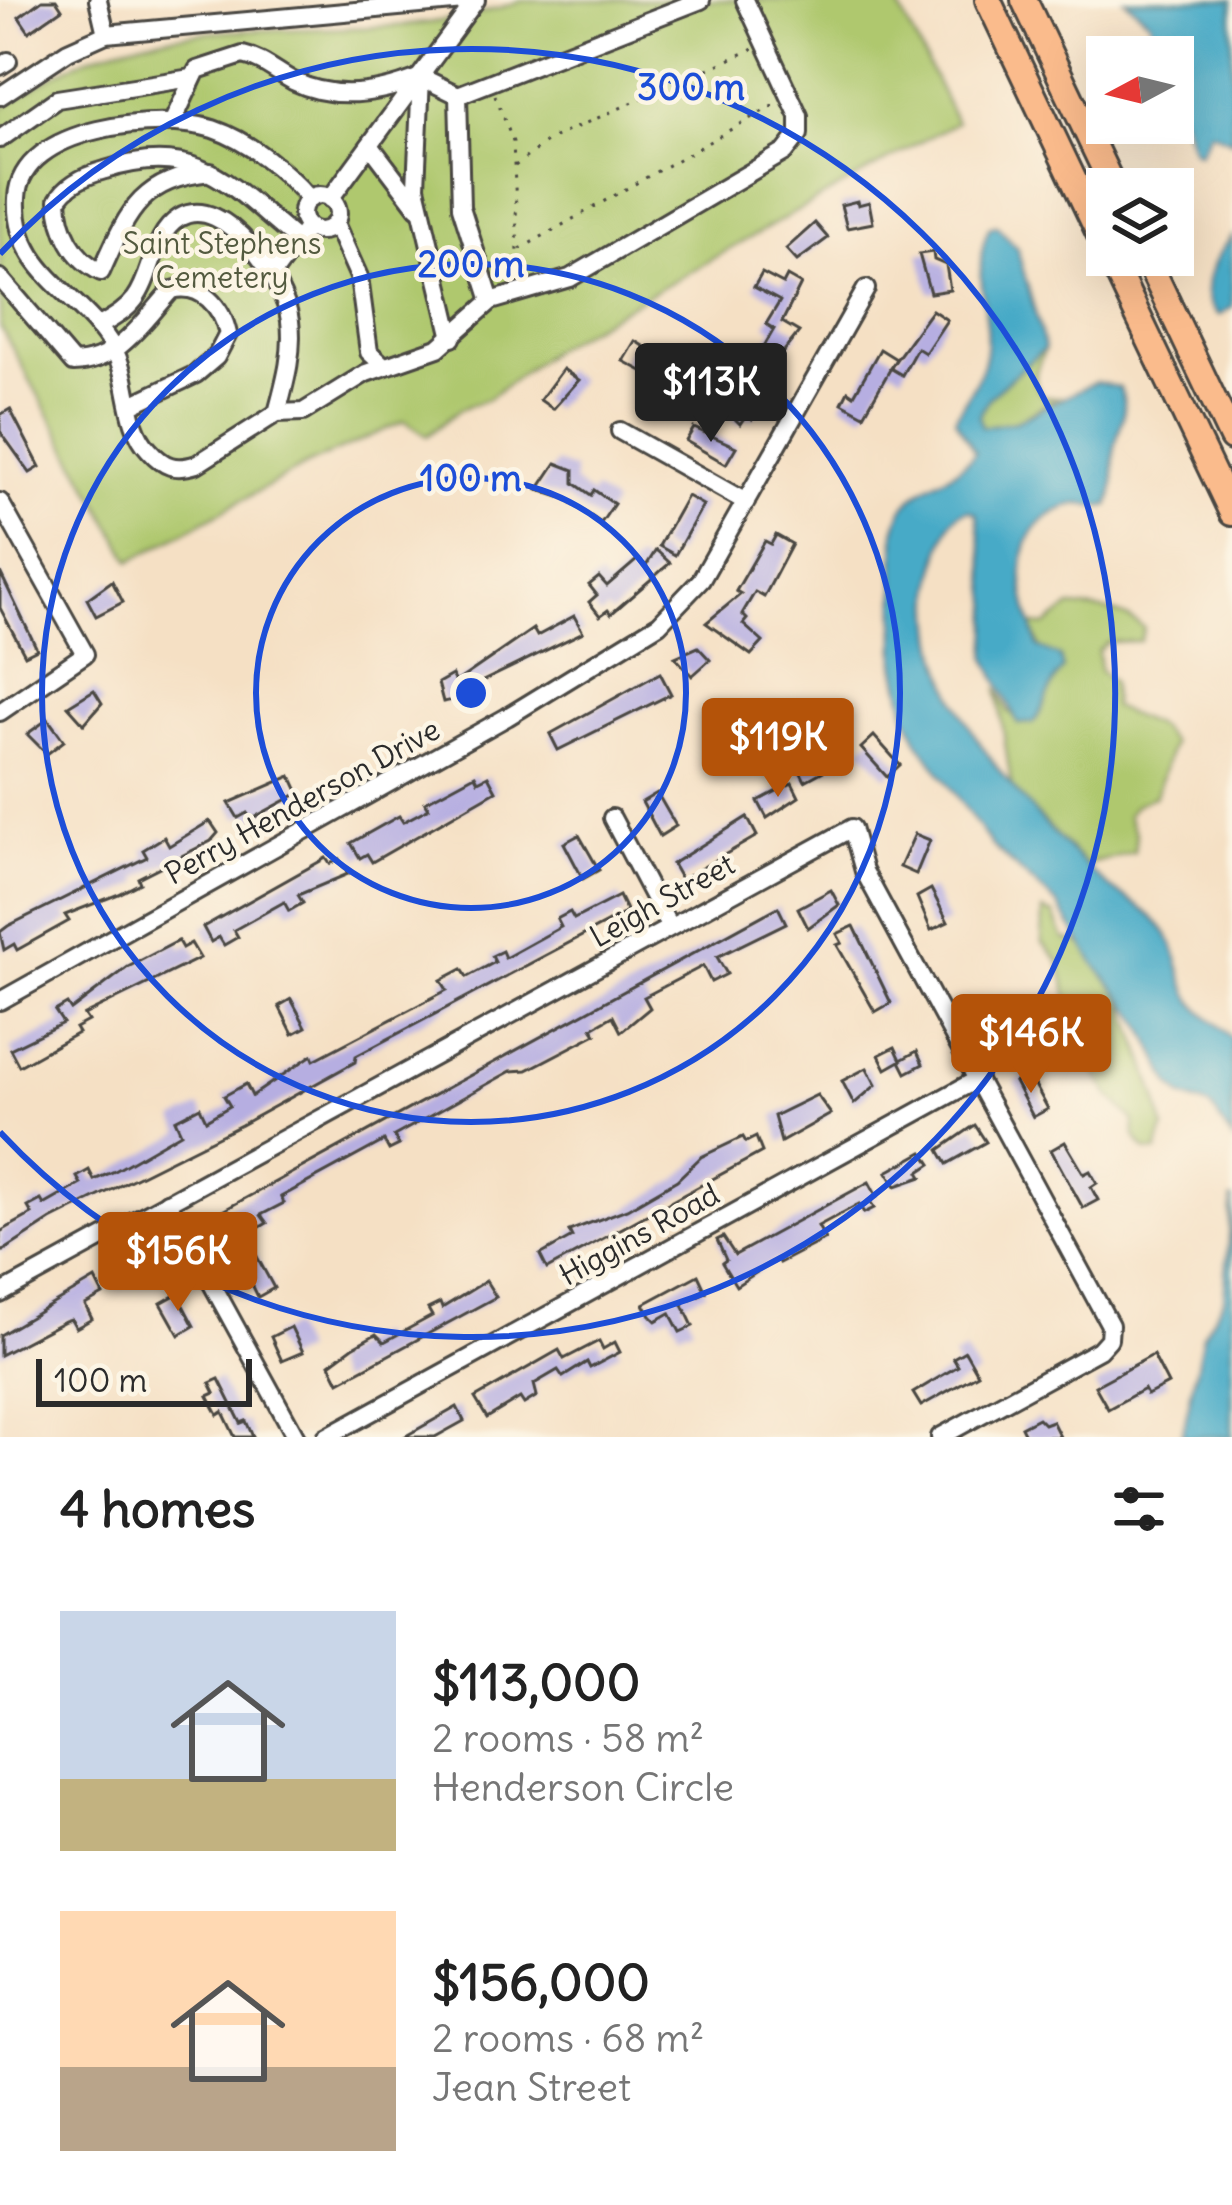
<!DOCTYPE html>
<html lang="en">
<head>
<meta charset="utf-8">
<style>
	:root { --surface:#fff; --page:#f2f2f2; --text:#222; --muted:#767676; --accent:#b45309 }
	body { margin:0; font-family:Delius,sans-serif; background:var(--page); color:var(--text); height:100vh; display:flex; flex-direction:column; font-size:45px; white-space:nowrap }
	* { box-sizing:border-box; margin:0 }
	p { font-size:39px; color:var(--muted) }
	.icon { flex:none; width:66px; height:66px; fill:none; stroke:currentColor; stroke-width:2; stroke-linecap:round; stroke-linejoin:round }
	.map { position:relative; height:1437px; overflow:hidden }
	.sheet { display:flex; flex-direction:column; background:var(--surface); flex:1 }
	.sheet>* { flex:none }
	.needle { width:78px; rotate:263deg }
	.tools { position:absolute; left:1086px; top:36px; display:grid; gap:24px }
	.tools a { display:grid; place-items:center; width:108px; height:108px; border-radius:0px; background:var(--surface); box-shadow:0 12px 48px #0002; font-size:60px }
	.scale { position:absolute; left:36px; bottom:30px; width:216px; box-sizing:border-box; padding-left:12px; border:6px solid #2b2b2b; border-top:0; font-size:33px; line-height:42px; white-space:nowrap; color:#2b2b2b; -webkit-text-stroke:9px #fcf5e5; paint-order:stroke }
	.price { position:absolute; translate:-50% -102px; padding:0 27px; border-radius:12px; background:var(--accent); color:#fff; font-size:39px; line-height:78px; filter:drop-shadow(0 3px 6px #0008) }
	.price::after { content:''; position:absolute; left:50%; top:72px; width:36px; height:27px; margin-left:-18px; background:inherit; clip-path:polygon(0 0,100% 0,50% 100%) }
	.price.selected { background:#222; color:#fff }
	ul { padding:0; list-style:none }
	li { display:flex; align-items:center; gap:36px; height:300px; padding:0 60px }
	li span { display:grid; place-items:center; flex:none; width:336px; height:240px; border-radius:0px; color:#555 }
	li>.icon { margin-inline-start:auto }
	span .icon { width:144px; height:144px; fill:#fffc; stroke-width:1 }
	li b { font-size:51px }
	h2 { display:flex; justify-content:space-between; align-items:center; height:144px; padding:0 60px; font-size:51px }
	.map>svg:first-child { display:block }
	.green { fill:#afc86e; stroke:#6d7a4c; stroke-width:3 }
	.water { fill:#47aac7; stroke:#396a79; stroke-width:3 }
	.building { fill:#b6aee1 }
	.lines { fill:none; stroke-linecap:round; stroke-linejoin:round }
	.minor-casing { stroke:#494642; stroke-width:22 }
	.highway-casing { stroke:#494642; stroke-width:30 }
	.path { stroke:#494642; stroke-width:3; stroke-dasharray:3 9; stroke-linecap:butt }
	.minor { stroke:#fff; stroke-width:16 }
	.highway { stroke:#fabb8c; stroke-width:24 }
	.ring { fill:none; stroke:#1d4ed8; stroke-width:6 }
	.labels { text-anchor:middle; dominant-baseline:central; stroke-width:9; stroke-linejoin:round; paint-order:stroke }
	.park-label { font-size:30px; fill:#535a3f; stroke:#fcf5e5 }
	.street-label { font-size:30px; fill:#2b2b2b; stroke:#fcf5e5 }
	.centre { fill:#1d4ed8; stroke:#fcf5e5; stroke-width:6 }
	.ring-label { font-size:36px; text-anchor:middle; font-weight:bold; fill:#1d4ed8; stroke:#fcf5e5; stroke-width:9; stroke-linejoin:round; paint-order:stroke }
</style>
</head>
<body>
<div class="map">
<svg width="1232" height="1437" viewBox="0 0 1232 1437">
	<rect width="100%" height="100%" fill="#fcf5e5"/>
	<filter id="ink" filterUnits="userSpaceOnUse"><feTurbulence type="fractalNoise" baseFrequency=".00833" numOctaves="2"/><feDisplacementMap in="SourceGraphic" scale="24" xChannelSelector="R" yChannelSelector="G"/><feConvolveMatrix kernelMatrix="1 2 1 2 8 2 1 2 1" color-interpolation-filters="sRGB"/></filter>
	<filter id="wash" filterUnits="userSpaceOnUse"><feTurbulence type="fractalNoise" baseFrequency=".004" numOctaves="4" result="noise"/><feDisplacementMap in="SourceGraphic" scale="48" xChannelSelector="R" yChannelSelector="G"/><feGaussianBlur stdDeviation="2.7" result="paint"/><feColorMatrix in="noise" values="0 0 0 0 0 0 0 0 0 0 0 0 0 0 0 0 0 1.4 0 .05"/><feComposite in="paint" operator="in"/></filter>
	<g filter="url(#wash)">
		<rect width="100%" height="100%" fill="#f5e0c4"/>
		<!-- green -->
		<g class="green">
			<path d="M522 0H896L956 122 557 346 488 399 460 409 427 436 405 421 306 465 131 561 0 326V110C36 85 70 62 113 49 239 11 397 50 522 0Z"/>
			<path d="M1045 348C1038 367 1029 379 1043 397H1058L1016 421 982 427 978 416 990 396Z"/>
			<path d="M1071 607C1097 609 1124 610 1144 628L1140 641 1108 642 1098 651 1100 671 1112 682 1113 707 1158 727 1172 743 1156 795 1135 805 1127 815 1136 834 1134 852 1086 865 1012 790 997 688 1008 712 1033 723C1044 711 1044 693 1053 679L1031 625 1045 626Z"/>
			<polygon points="1043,911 1054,915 1064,939 1082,944 1124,1001 1158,1102 1164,1128 1157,1152 1146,1151 1135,1137 1133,1120 1109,1095 1081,1048 1059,961 1042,942"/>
		</g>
		<!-- water -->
		<g class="water">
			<polygon points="1125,0 1232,0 1232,141 1210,131 1199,153 1193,150 1174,98 1180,69 1173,57 1155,47 1150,21"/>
			<path d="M996 225 1017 248 1045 348 990 396 979 416 982 427 1016 421 1096 382 1120 388C1131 417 1115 429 1114 456 1113 474 1117 488 1109 505 1095 510 1087 501 1073 505 1002 526 1022 594 1038 647L1060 657 1063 669C1047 686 1047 708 1033 723L1018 724 987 658 990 608 977 514 969 510C950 512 945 536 940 553 903 681 1013 795 1096 876 1115 895 1142 904 1161 926 1181 948 1177 977 1193 1001 1204 1016 1221 1024 1232 1040V1140L1212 1108 1183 1097 1171 1085 1140 1021 1094 963 1058 905 992 846 918 741 906 713 896 664 895 532C906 478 947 489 975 452L955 419C966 395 982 379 986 350 991 307 970 270 989 228Z"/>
			<path d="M1232 236V307L1219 315C1193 295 1215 256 1232 236Z"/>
			<polygon points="1232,1198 1232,1437 1182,1437 1203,1335 1224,1299"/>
		</g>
		<g id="blocks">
			<!-- building -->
			<g class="building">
				<polygon points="42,0 56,0 62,9 29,32 19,17"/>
				<polygon points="857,201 858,205 869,202 873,223 847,228 841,205"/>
				<polygon points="815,223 828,238 797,261 786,249"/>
				<polygon points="933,252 934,260 946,265 950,290 930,293 919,254"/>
				<polygon points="762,273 783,284 787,276 801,284 782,322 799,332 772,366 777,369 752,419 746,415 740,424 720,404 728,390 736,395 774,329 766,324 780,301 754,287"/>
				<polygon points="932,310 947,320 925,353 917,348 902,375 890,368"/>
				<polygon points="635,341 674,365 678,356 695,368 679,397 666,390 669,385 623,361"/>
				<polygon points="880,349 896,359 864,415 842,403 848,391 854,395"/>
				<polygon points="563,369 579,380 553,409 540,400"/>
				<polygon points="10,409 40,467 30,473 0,431 0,415"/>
				<polygon points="694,428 736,447 726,464 686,441"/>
				<polygon points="556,463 574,470 574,483 591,495 594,490 614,504 601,523 566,499 538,490"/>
				<polygon points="687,496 703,505 675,555 659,546"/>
				<polygon points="776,535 792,544 764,597 755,592 742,614 747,619 743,624 763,642 751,655 706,623 741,594 736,591 765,541 771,544"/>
				<polygon points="656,550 670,563 611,614 608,610 600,616 589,602 597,595 589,585 599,577 607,586 638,559 646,566"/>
				<polygon points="0,572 37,649 25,655 0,608"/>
				<polygon points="112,581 123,602 96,616 87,599"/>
				<polygon points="574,616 583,632 469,688 472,693 463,698 443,702 438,683 452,675 456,682 533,629 537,636"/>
				<polygon points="698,647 710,660 692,676 675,657"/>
				<polygon points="660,673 671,694 558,750 550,734"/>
				<polygon points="94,690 102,703 84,724 68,706"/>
				<polygon points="48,719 64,741 47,754 27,734"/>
				<polygon points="874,736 900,765 887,777 861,748"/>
				<polygon points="832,746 840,762 805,781 797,765"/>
				<polygon points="475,775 478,781 488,776 496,791 372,862 367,854 360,858 351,843 399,816 403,822 429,808 425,802"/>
				<polygon points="291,776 299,793 251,819 247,813 238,818 229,803"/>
				<polygon points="792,783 799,797 767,818 758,801"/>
				<polygon points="657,793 676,826 660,836 642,802"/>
				<polygon points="747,817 757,836 681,880 672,864"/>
				<polygon points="210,821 218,833 211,841 138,878 140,883 119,894 65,915 69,921 17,950 14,944 4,950 0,932 8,926 147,857 143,850 164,837 169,846"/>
				<polygon points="915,834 930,840 916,874 900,867"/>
				<polygon points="579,835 599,870 583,879 564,843"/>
				<polygon points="326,858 330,864 339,859 348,874 298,895 303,903 289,911 284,902 234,930 238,937 224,945 219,937 211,942 203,927"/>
				<polygon points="931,889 948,922 931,930 917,897"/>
				<polygon points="831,890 839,905 808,928 798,908"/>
				<polygon points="619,896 627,912 356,1056 355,1062 241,1125 51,1220 0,1253 0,1232 32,1214 28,1207 41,1200 44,1205 81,1184 77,1177 89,1170 94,1180 115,1171 181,1133 175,1120 200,1107 206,1120 230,1106 224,1096 246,1084 252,1096 312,1055 314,1060 447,990 441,980 462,969 467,977 495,962 492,956 502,951 505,958 561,927 557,919 570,912 574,919"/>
				<polygon points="778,907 786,923 717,957 727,974 711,982 703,966 644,997 650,1008 621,1032 613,1016 592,1028 596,1034 527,1070 511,1071 394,1136 399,1145 389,1150 384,1141 281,1197 284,1203 261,1215 267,1223 257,1229 249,1217 221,1232 213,1216"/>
				<polygon points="854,926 891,1003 875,1012 837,945 842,943 837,934"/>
				<polygon points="178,941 182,948 191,943 200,958 84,1015 88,1021 75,1028 78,1033 19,1066 10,1049 63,1023 55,1011 67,1004 71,1010 128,967"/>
				<polygon points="291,999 306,1027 293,1034 279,1006"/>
				<polygon points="895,1047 901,1060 917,1051 923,1064 906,1073 900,1061 886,1069 879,1055"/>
				<polygon points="867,1068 876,1085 854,1104 842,1081"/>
				<polygon points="1029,1074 1048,1109 1033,1117 1015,1082"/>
				<polygon points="817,1095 831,1114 781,1142 774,1116"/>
				<polygon points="975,1125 986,1142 947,1164 939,1150"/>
				<polygon points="743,1137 746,1142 756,1137 762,1152 547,1269 540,1255 572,1237 569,1231 627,1209 677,1180 701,1157"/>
				<polygon points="1065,1142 1084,1174 1090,1171 1097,1183 1091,1187 1098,1200 1083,1208 1051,1150"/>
				<polygon points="923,1152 931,1164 919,1172 922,1177 896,1186 887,1172"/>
				<polygon points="869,1182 877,1197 870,1201 874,1208 864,1213 859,1204 818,1226 825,1239 779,1263 777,1259 736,1286 722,1263 726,1260 717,1240 723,1237 735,1255"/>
				<polygon points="151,1249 161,1266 127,1285 117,1268"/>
				<polygon points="255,1253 274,1288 258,1297 241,1261"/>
				<polygon points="698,1275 706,1292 682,1303 693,1326 680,1332 670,1313 656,1321 651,1316 644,1304"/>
				<polygon points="95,1279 103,1295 85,1305 92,1319 76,1328 71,1319 65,1321 0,1355 0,1335"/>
				<polygon points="486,1281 496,1297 339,1382 330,1364 353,1347 376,1334 384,1342 432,1316 428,1309 440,1303 442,1308"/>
				<polygon points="177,1294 194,1326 179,1335 161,1303"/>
				<polygon points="291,1327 303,1352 282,1361 271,1337"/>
				<polygon points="599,1341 603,1349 615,1342 620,1352 590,1368 587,1362 563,1377 558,1370 534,1384 537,1396 524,1404 520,1398 487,1418 475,1398 559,1350 564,1359"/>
				<polygon points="965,1351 978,1374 921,1406 913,1393 958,1366 953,1358"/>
				<polygon points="1153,1355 1168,1384 1147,1395 1144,1389 1108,1409 1095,1386"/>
				<polygon points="219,1379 241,1423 246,1421 253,1437 235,1437 223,1412 218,1415 208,1396 215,1393 210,1383"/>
				<polygon points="457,1407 464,1421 435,1437 404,1437"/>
				<polygon points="1038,1418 1044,1424 1052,1421 1060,1437 1026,1437 1021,1427"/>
			</g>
		</g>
	</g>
	<g filter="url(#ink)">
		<use href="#blocks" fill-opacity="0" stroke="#494642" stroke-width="3"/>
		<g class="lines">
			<!-- minor casing -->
			<g class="minor-casing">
				<g id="minor">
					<polyline points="98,0 106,34"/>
					<polyline points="0,66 8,61"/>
					<polyline points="421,77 416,187 452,338"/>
					<polyline points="458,95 701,0"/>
					<polyline points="0,96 68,51 106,34 475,0"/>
					<path d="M174 119 197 70 243 55C262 59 276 72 293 81 334 101 380 94 421 77L458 95 461 207 491 301"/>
					<polyline points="0,139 57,99 191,78"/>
					<polyline points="370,145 417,207"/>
					<path d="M211 172C140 179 128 212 101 272 73 259 59 229 58 200 67 183 87 175 105 170 200 140 231 187 298 241"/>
					<circle cx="320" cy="213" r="18"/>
					<path d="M310 199C285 171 249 141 213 129 162 113 20 125 17 198 13 273 82 293 113 348 131 379 124 424 149 450 164 467 175 471 197 464L277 413 303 412 366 373 438 348 491 301 570 278 785 152 799 134V116L745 0"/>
					<polyline points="330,199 476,0"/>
					<polyline points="335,223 359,277 369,352 383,365"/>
					<polyline points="273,274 304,232"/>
					<path d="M0 278 73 363C120 362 144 320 172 290 201 282 222 307 228 334L216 357 196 374 131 405"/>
					<path d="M98 327C111 319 125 312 135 299 153 275 152 235 179 218 224 190 286 284 290 321 294 352 285 383 277 413"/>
					<polyline points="620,431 746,502"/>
					<polyline points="0,502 85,654 0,712"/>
					<polyline points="612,818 669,926"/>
					<polyline points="0,1001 507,717 659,624 701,580 866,289"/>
					<polyline points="167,1202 296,1437"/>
					<polyline points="0,1294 852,828 864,871 1110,1325 1109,1339 1099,1350 940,1437"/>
					<polyline points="326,1437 978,1079"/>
				</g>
			</g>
			<!-- highway casing -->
			<g class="highway-casing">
				<g id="highway">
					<polyline points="988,0 1107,250"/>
					<polyline points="1024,0 1114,189"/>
					<polyline points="1109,255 1232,513"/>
					<polyline points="1145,255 1232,438"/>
				</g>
			</g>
			<!-- path -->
			<g class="path">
				<polyline points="495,95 513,142 519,274"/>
				<polyline points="515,166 550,139 753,49"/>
				<polyline points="520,249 774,105"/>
			</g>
			<!-- minor -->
			<use href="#minor" class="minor"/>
			<!-- highway -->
			<use href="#highway" class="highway"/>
		</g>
	</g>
	<!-- distance rings -->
	<g class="ring">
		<circle cx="471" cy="693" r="215"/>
		<circle cx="471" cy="693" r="429"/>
		<path d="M0 254A644 644 0 1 1 0 1132"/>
	</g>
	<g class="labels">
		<!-- park labels -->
		<g class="park-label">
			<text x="222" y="243">Saint Stephens<tspan x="222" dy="34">Cemetery</tspan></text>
		</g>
		<!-- street labels -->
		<g class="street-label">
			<text transform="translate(302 801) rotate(-29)">Perry Henderson Drive</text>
			<text transform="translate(662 900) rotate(-29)">Leigh Street</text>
			<text transform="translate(639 1234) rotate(-29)">Higgins Road</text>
		</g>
	</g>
	<circle cx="471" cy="693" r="18" class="centre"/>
	<g class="ring-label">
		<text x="691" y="100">300 m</text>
		<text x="471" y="277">200 m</text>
		<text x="471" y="491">100 m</text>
	</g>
</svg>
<div class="tools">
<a><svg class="needle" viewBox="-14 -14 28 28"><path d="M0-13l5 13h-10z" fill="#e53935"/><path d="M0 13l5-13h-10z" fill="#767676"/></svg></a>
<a><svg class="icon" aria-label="layers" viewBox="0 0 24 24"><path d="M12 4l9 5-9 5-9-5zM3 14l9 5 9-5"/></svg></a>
</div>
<div class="scale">100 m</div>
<b class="price selected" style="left:711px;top:445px">$113K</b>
<b class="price" style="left:778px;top:800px">$119K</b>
<b class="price" style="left:1031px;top:1096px">$146K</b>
<b class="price" style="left:178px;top:1314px">$156K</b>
</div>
<section class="sheet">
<h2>4 homes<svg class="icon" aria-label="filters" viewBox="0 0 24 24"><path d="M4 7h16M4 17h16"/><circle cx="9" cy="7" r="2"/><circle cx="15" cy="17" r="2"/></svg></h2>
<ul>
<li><span style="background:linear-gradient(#c9d6e8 70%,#c2b280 0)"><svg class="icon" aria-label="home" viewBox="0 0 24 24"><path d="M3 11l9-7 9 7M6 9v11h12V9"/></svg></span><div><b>$113,000</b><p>2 rooms · 58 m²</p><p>Henderson Circle</p></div></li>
<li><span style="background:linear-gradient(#ffd9b3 65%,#b9a48a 0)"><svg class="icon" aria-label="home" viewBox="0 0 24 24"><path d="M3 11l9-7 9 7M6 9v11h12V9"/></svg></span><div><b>$156,000</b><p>2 rooms · 68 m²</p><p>Jean Street</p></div></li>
</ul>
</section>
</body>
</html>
